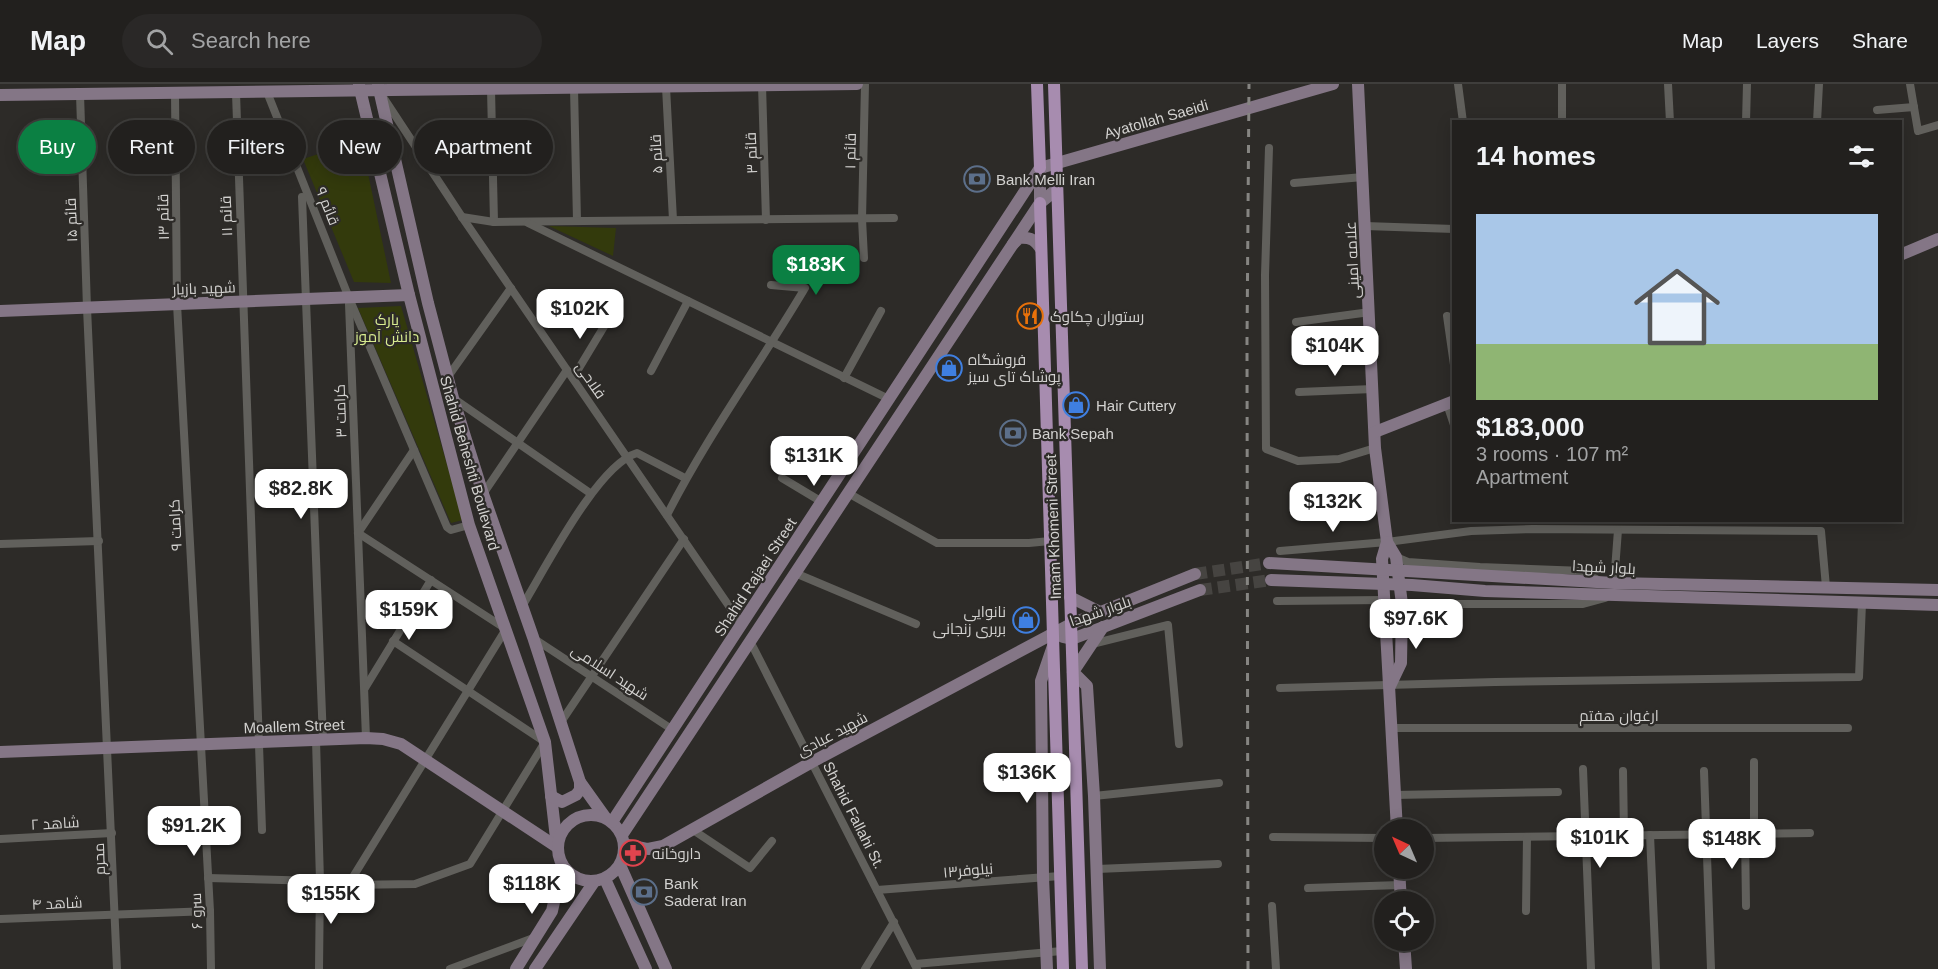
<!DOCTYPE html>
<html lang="en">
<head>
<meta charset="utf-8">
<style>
	:root { --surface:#22201e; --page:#2a2827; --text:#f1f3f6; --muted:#a2a3a4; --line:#3f3e3c; --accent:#0b8043 }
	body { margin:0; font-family:Helvetica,Cairo,sans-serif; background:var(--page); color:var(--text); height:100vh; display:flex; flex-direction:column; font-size:22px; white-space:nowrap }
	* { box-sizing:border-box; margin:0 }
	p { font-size:20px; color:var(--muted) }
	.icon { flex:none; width:33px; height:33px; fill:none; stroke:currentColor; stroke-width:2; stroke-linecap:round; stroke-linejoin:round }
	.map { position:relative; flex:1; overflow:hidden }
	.sheet { position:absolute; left:1452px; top:36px; width:450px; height:402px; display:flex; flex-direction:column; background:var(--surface); border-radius:0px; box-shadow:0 3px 15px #0003,0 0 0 2px var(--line) }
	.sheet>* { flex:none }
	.banner { position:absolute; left:18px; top:36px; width:570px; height:54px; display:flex; gap:12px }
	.needle { width:39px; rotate:316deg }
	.controls { position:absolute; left:1374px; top:735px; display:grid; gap:12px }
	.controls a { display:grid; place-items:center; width:60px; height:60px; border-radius:50%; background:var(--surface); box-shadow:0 3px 15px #0003,0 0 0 2px var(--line); font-size:30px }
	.price { position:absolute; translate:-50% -51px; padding:0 14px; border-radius:12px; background:#fff; color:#222; font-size:20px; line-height:39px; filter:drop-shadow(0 2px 3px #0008) }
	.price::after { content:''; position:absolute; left:50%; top:36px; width:18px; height:14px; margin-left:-9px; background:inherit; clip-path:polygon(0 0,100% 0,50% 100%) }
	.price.on { background:var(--accent); color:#fff }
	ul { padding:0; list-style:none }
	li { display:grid; align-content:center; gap:12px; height:318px; padding:0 24px }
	li span { display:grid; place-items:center; height:186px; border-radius:0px; color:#555 }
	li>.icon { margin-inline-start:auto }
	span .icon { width:108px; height:108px; fill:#fffc; stroke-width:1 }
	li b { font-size:26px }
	h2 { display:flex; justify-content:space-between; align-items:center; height:72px; padding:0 24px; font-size:26px }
	.tag { padding:0 21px; border-radius:27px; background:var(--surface); box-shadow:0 3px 15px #0003,0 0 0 2px var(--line); font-size:21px; line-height:54px }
	.tag.on { background:var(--accent); color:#fff }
	header { display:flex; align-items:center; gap:36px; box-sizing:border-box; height:84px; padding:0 30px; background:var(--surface); border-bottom:2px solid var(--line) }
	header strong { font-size:28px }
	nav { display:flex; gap:33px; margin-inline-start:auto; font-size:21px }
	.search { width:420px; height:54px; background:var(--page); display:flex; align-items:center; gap:15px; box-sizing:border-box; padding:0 21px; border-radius:33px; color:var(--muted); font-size:22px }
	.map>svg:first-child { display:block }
	.green { fill:#333a0c }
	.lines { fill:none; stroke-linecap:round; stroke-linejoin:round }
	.secondary-tunnel { stroke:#464441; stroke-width:12; stroke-dasharray:12 6; stroke-linecap:butt }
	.street { stroke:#61605c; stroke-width:8 }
	.secondary { stroke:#847686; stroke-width:12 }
	.primary { stroke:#a78caf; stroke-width:12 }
	.rail { stroke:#868582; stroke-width:3; stroke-dasharray:8 8; stroke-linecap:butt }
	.labels { text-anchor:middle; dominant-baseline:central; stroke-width:4.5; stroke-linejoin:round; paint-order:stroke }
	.street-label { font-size:15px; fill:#d3d2d0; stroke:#2d2b28 }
	.poi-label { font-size:15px; fill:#d3d2d0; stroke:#2d2b28; text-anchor:start }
	.park-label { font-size:15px; fill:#d9ec90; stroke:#2d2b28 }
</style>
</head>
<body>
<header>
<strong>Map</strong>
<div class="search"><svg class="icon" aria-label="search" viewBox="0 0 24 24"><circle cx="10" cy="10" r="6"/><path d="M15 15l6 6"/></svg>Search here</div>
<nav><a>Map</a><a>Layers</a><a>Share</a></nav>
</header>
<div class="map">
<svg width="1938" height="885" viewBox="0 0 1938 885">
	<rect width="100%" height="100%" fill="#2d2b28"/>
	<!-- green -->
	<g class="green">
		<polygon points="361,56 391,199 354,198 303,75"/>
		<polygon points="549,142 616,144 613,172"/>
		<polygon points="401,222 463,436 451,439 358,224"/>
	</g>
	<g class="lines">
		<!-- secondary-tunnel -->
		<g class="secondary-tunnel">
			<polyline points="1195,490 1269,479"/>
			<polyline points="1200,506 1271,496"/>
		</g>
		<!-- street -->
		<g class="street">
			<polyline points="1458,0 1463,38"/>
			<polyline points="1668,0 1670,38"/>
			<polyline points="1910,0 1918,47 1938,41"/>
			<polyline points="762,1 766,136"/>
			<polyline points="666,3 673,136"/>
			<polyline points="574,4 577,137"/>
			<polyline points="491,5 494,138"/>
			<polyline points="267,8 349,214 447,443 451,446 469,441"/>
			<polyline points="175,9 177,220 210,827 211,885"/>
			<polyline points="236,9 262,746"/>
			<polyline points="80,10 87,224 117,885"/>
			<polyline points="383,13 462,133 742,541"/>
			<polyline points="1877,26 1914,23"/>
			<polyline points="1562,38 1562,0"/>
			<polyline points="1746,38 1747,0"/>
			<polyline points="1817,38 1819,0"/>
			<polyline points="1269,64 1265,191 1266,365 1298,377 1339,375 1375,364"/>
			<polyline points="1294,99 1363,93"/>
			<polyline points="302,113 323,656"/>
			<polyline points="462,133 494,138 894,134"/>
			<polyline points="528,139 889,315"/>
			<polyline points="1365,142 1454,145"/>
			<polyline points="864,174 862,135 865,0"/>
			<polyline points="349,220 366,654"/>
			<polyline points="1447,232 1454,281"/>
			<polyline points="1296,238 1370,228"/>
			<polyline points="651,287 688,217"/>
			<polyline points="447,294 511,204"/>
			<polyline points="573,294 611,231"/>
			<polyline points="844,294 881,227"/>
			<polyline points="1299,308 1373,305"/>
			<polyline points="453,314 590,409"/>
			<polyline points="1447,320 1454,341"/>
			<polyline points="782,394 822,418"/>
			<polyline points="848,409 937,459 1029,459 1050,457"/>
			<polyline points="483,410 567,286"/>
			<path d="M667 431C707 352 760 280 805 204L771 201"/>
			<polyline points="0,460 99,457"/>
			<polyline points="1280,467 1387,458 1471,447 1532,445 1821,447 1826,503"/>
			<polyline points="1396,473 1408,478 1480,483 1584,487 1601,498"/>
			<polyline points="795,489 916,540"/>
			<polyline points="1614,499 1618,446"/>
			<polyline points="1277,517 1385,516"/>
			<polyline points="1402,520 1583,520 1605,514"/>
			<path d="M521 524C544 487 597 381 637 369L685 394"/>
			<polyline points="533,554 673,646"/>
			<polyline points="750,557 917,885"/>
			<polyline points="1092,560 1168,541 1179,660"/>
			<polyline points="365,604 431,496"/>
			<polyline points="1280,604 1495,598 1859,593 1862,519"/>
			<polyline points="561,638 684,455"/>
			<polyline points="1390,644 1848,644"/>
			<polyline points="316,656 320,797 319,885"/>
			<polyline points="1583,685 1591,885"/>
			<polyline points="1623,687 1624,751"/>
			<polyline points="1704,687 1711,885"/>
			<polyline points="1394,711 1558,708"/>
			<polyline points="1094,712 1219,699"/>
			<polyline points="693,746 750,784 772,757"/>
			<polyline points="1745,750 1746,822"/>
			<polyline points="1754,750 1754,678"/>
			<polyline points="1650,751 1656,885"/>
			<polyline points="1273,753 1384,754"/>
			<polyline points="1424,754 1810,749"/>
			<polyline points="0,755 112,749"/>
			<polyline points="1097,785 1218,780"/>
			<polyline points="208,794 320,797 348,801 415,800 470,780 545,658 393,557"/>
			<polyline points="348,801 506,545 358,449 414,366"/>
			<polyline points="1308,804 1400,801"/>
			<polyline points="877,806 1060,792"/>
			<polyline points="1272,822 1276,885"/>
			<polyline points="1526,827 1527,753"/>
			<polyline points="0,835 210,827"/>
			<polyline points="915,880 1062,867"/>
			<polyline points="450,885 536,853"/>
			<polyline points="865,885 894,838"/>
		</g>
		<!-- secondary -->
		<g class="secondary">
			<polyline points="1358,0 1375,364 1387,458 1382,475 1397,746"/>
			<polyline points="359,1 409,211 469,441 545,658 557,763"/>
			<polyline points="378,1 428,219 453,314 483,410 533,553 580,698 605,733"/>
			<polyline points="0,11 857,0"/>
			<polyline points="1040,84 1333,0"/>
			<polyline points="1040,119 1040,84"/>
			<path d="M1013 160 1019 154C1031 153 1035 156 1041 165"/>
			<polyline points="1900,171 1938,155"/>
			<polyline points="0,227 409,211"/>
			<polyline points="1375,348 1454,317"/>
			<polyline points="1387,458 1396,473 1402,520 1401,579 1390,602"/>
			<polyline points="1269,479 1614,499 1938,506"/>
			<polyline points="1271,496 1412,501 1485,507 1938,521"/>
			<polyline points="1070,513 1100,528"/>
			<polyline points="1063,553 1072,555 1200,506"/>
			<polyline points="0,668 366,654 383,655 401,660 557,763"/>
			<polyline points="551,712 562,718 576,711 580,706 580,698"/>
			<circle cx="591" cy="764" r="33"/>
			<polyline points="612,738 1040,84"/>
			<polyline points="622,751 1040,119 1057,105"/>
			<polyline points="624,760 648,765 663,762 812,678 1071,540 1195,490"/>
			<polyline points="620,781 666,885"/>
			<polyline points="1399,784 1401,818"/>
			<polyline points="605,795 646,885"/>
			<polyline points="1404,856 1406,885"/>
			<polyline points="516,885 552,827 562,782"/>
			<polyline points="535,885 594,798"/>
			<polyline points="1047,885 1043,793 1041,597 1053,562"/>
			<polyline points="1100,885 1094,712 1087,602 1073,588 1103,543"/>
		</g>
		<!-- primary -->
		<g class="primary">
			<polyline points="1037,0 1040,84"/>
			<polyline points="1054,0 1082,885"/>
			<polyline points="1040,119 1063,885"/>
		</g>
		<!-- rail -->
		<polyline class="rail" points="1248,885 1247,258 1249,0"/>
	</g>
	<!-- icons -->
	<defs>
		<g id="bank-ring" transform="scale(1.35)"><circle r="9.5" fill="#2d2b28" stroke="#5c6f8a" stroke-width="1.5"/><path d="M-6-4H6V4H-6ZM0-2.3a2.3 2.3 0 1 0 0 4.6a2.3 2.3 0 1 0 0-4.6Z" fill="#5c6f8a"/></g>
		<g id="restaurant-ring" transform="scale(1.35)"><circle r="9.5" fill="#2d2b28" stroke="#e8710a" stroke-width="1.5"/><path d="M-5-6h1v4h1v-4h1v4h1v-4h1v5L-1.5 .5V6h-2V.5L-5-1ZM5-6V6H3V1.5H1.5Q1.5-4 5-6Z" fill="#e8710a"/></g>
		<g id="shop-ring" transform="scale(1.35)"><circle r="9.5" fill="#2d2b28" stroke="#3f7fe0" stroke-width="1.5"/><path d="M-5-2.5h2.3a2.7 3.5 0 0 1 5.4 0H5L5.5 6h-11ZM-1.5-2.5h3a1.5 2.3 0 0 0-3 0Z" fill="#3f7fe0"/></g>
		<g id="pharmacy-ring" transform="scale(1.35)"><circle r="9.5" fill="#2d2b28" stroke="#e0444e" stroke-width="1.5"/><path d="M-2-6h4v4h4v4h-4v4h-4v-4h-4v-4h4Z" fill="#e0444e"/></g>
	</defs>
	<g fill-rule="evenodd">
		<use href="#bank-ring" x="977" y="95"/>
		<use href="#restaurant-ring" x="1030" y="232"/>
		<use href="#shop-ring" x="949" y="284"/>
		<use href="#shop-ring" x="1076" y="321"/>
		<use href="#bank-ring" x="1013" y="349"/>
		<use href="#shop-ring" x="1026" y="536"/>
		<use href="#pharmacy-ring" x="633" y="769"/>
		<use href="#bank-ring" x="644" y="808"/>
	</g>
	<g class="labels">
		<!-- street labels -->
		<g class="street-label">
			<text transform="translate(1156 35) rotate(-16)">Ayatollah Saeidi</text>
			<text transform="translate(850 67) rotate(-89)">قائم ۱</text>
			<text transform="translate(751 69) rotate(-92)">قائم ۳</text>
			<text transform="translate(656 70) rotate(-93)">قائم ۵</text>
			<text transform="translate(328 122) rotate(68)">قائم ۹</text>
			<text transform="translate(226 132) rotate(-92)">قائم ۱۱</text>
			<text transform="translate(163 133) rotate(-91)">قائم ۱۳</text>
			<text transform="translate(71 136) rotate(-92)">قائم ۱۵</text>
			<text transform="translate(1352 176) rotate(-93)">علامه امینی</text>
			<text transform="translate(204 204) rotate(-2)">شهید بازیار</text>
			<text transform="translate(591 296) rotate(55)">فلاحی</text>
			<text transform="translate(340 327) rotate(-92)">کرامت ۳</text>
			<text transform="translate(470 379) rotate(74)">Shahid Beheshti Boulevard</text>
			<text transform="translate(175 441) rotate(-93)">کرامت ۹</text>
			<text transform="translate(1053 443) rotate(-92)">Imam Khomeni Street</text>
			<text transform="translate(1604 483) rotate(3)">بلوار شهدا</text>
			<text transform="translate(755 493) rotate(-57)">Shahid Rajaei Street</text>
			<text transform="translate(1100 527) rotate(-19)">بلوار شهدا</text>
			<text transform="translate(610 588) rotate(33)">شهید اسلامی</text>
			<text x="1619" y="631">ارغوان هفتم</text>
			<text transform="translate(294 642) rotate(-2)">Moallem Street</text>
			<text transform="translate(832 650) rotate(-28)">شهید عبادی</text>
			<text transform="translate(854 731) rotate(63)">Shahid Fallahi St.</text>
			<text transform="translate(55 739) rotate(-3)">شاهد ۲</text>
			<text transform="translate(99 775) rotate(-92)">محرم</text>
			<text transform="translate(968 786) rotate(-5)">نیلوفر۱۳</text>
			<text transform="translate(57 819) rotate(-2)">شاهد ۴</text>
			<text transform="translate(196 827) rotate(-92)">سرو ۶</text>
		</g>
		<!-- poi labels -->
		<g class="poi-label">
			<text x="996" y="95">Bank Melli Iran</text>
			<text x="1050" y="232">رستوران چکاوک</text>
			<text x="968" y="275">فروشگاه<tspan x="968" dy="17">پوشاک تای سیز</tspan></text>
			<text x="1096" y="321">Hair Cuttery</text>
			<text x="1032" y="349">Bank Sepah</text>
			<text x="1006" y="527" text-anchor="end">نانوایی<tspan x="1006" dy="17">بربری زنجانی</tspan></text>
			<text x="652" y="769">داروخانه</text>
			<text x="664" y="799">Bank<tspan x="664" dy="17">Saderat Iran</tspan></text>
		</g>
		<!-- park labels -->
		<g class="park-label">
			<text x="387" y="235">پارک<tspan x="387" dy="17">دانش آموز</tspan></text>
		</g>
	</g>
</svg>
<div class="controls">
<a><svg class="needle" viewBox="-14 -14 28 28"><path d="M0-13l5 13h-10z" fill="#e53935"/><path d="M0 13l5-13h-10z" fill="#a2a3a4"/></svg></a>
<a><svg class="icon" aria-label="locate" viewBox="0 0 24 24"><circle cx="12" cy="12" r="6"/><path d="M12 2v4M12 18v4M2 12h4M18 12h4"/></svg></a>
</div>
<b class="price on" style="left:816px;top:212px">$183K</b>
<b class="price" style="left:580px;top:256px">$102K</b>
<b class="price" style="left:1335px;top:293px">$104K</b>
<b class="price" style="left:814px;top:403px">$131K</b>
<b class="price" style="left:301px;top:436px">$82.8K</b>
<b class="price" style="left:1333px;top:449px">$132K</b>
<b class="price" style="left:409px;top:557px">$159K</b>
<b class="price" style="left:1416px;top:566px">$97.6K</b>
<b class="price" style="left:1027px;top:720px">$136K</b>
<b class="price" style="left:194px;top:773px">$91.2K</b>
<b class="price" style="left:1600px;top:785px">$101K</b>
<b class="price" style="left:1732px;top:786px">$148K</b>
<b class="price" style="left:532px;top:831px">$118K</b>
<b class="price" style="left:331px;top:841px">$155K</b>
<div class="banner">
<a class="tag on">Buy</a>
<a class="tag">Rent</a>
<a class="tag">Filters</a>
<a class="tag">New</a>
<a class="tag">Apartment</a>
</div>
<section class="sheet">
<h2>14 homes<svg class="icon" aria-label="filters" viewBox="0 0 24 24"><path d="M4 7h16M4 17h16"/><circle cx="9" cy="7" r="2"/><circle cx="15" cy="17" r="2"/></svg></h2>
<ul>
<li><span style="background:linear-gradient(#a9c7e8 70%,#8fb573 0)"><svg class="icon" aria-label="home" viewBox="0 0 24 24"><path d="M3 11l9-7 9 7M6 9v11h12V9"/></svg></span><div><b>$183,000</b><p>3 rooms · 107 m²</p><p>Apartment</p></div></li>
</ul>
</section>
</div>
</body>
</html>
